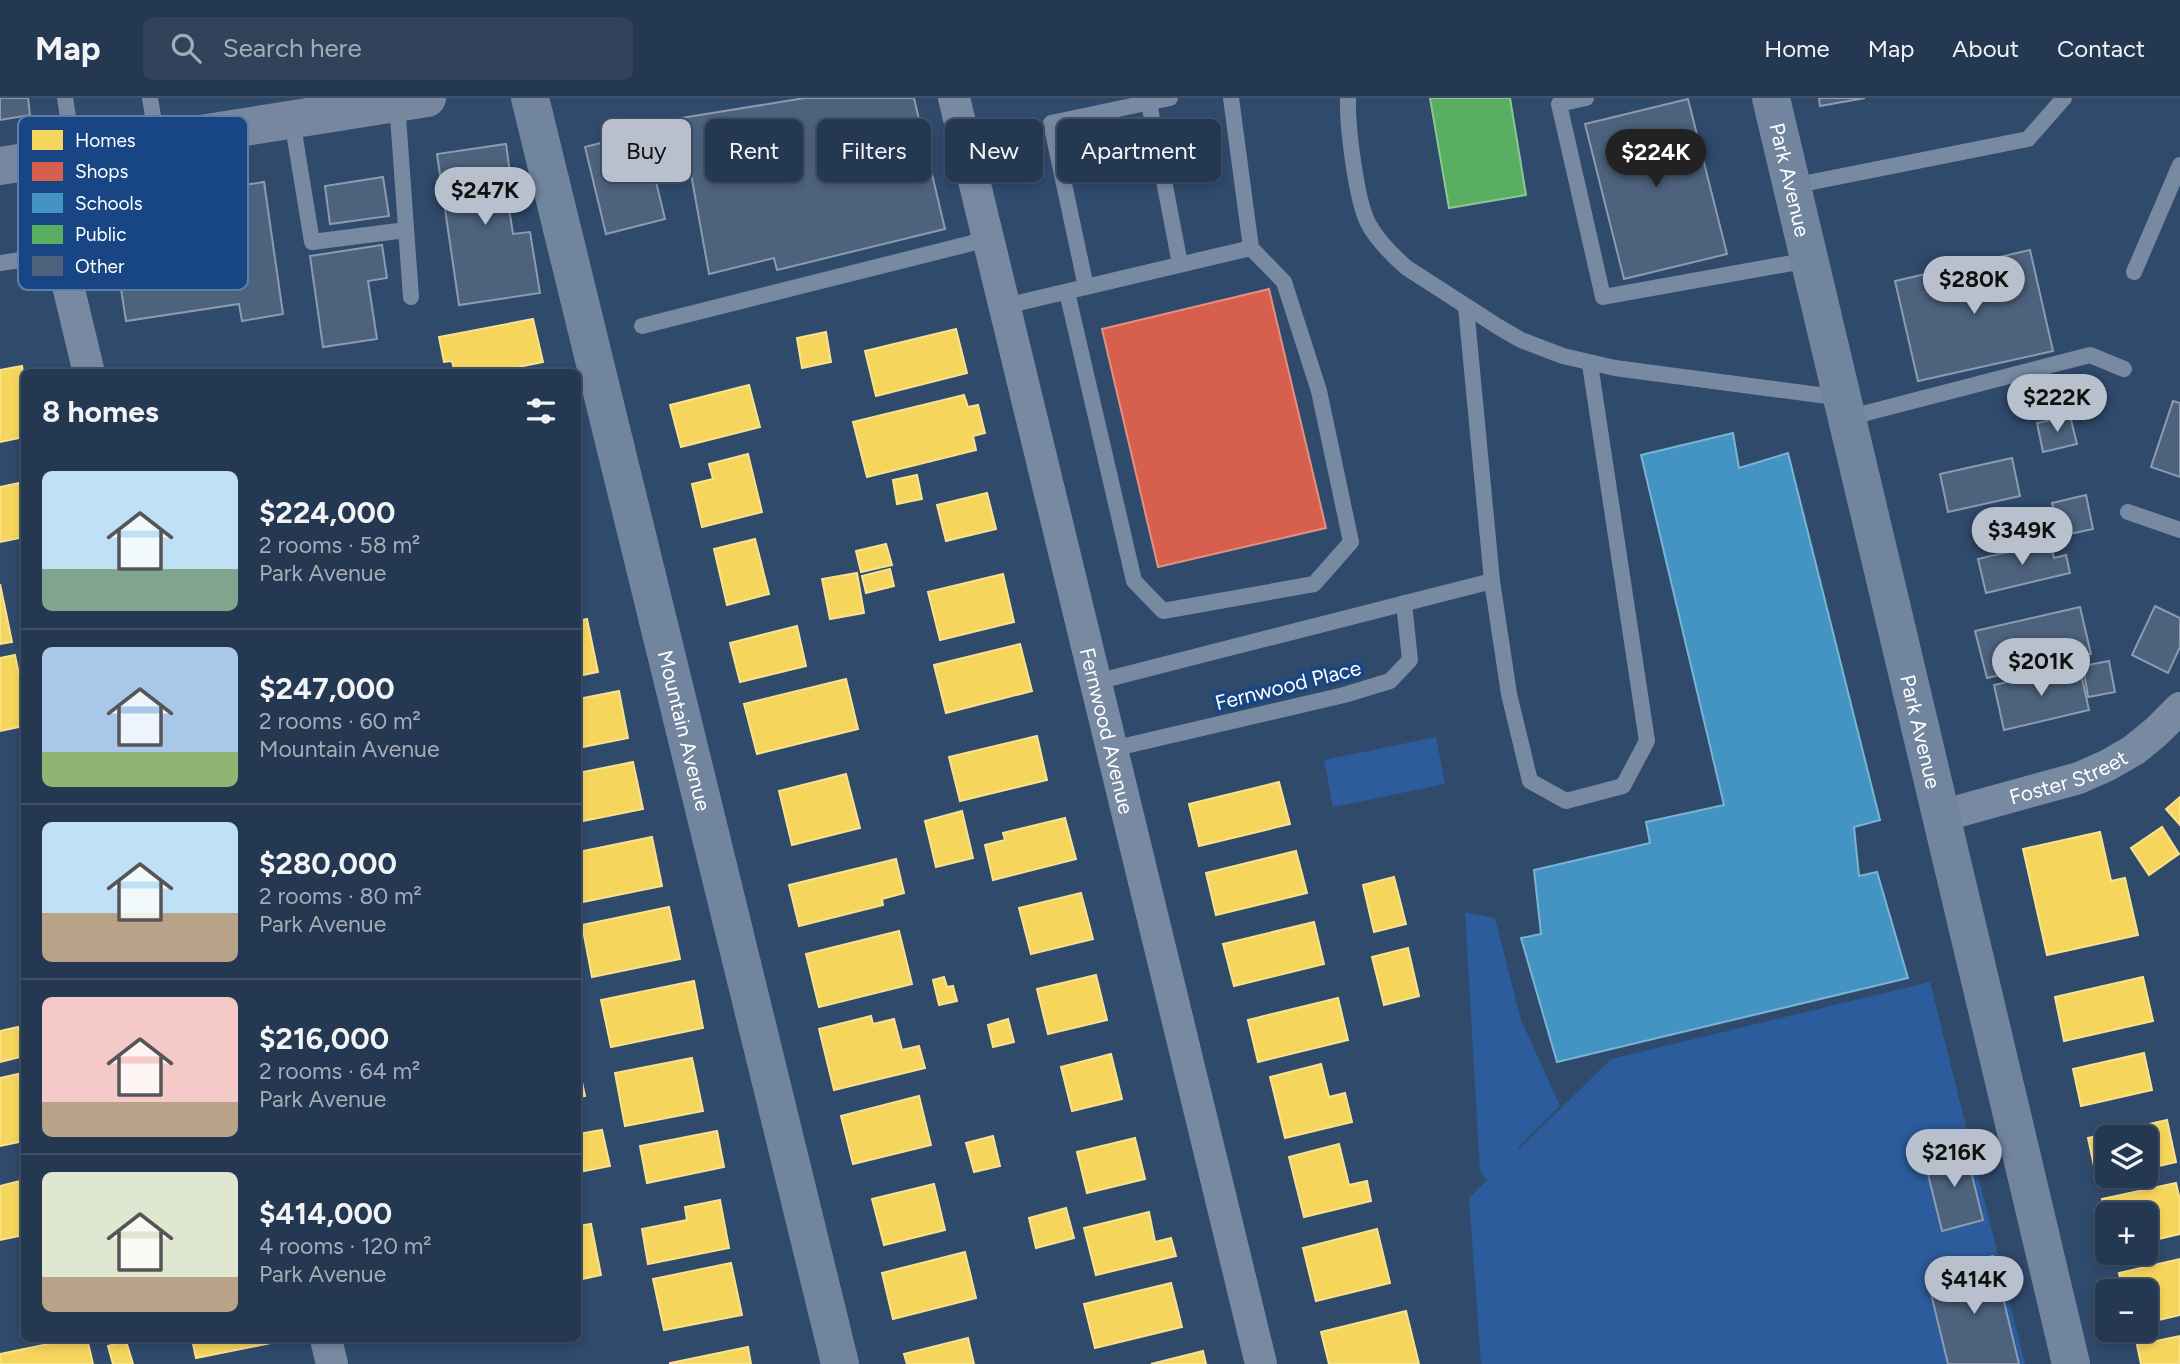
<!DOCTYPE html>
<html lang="en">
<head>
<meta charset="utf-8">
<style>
	:root { --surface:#243851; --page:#30435b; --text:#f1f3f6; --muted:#a3acb7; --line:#415268; --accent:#b7c0cc }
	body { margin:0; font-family:Figtree,sans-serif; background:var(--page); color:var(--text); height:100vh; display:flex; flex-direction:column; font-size:26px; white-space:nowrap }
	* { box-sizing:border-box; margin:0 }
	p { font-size:23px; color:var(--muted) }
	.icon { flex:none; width:38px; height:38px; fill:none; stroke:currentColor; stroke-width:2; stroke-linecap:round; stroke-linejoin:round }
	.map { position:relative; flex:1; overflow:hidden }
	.drawer { position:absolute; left:21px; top:271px; width:560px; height:973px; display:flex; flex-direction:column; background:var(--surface); border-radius:10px; box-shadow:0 4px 10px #0003,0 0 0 2px var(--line) }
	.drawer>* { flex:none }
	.guide { position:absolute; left:602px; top:21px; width:665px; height:63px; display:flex; gap:14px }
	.fabs { position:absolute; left:2095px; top:1027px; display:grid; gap:14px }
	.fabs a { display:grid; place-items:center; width:63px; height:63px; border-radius:10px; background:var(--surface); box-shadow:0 4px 10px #0003,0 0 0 2px var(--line); font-size:35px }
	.price { position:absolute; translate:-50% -60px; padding:0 16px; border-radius:24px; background:var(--accent); color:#111; font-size:23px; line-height:46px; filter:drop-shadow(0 2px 4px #0008) }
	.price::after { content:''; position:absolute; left:50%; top:42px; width:21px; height:16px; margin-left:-10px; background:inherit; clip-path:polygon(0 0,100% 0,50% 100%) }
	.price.active { background:#222; color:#fff }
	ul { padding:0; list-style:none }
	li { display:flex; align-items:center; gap:21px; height:175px; padding:0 21px }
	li+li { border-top:2px solid var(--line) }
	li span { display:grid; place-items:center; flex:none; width:196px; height:140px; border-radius:10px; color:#555 }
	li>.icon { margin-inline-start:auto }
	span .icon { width:84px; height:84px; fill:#fffc; stroke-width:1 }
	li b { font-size:30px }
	h2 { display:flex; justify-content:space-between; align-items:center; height:84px; padding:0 21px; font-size:30px }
	.tag { padding:0 24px; border-radius:10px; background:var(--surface); box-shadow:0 4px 10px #0003,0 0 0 2px var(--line); font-size:24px; line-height:63px }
	.tag.active { background:var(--accent); color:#111 }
	header { display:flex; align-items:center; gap:42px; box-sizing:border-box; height:98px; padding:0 35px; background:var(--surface); border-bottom:2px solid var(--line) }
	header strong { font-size:33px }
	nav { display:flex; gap:38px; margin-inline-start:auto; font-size:24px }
	.search { width:490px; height:63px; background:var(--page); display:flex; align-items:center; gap:18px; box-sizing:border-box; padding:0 24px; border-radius:10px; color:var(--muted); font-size:26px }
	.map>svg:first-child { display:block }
	.green { fill:#2c5c9c }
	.homes { fill:#f6d55c; stroke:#f9e28d; stroke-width:2 }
	.shops { fill:#d6604d; stroke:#e29082; stroke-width:2 }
	.schools { fill:#4393c3; stroke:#7bb3d5; stroke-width:2 }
	.public { fill:#5aae61; stroke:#8cc690; stroke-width:2 }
	.building { fill:#4d627d; stroke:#8b9bb0; stroke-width:2 }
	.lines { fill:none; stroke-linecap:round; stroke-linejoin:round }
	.lane { stroke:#778aa2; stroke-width:16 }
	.street { stroke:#778aa2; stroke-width:32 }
	.secondary { stroke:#71869e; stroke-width:38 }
	.primary { stroke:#76879f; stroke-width:38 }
	.labels { text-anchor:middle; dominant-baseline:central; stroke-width:7; stroke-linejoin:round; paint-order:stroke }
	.street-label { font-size:21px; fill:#fff; stroke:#184684 }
	.key { fill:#184684; stroke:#5d7ea9; stroke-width:2 }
	.key-label { font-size:19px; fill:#fff }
</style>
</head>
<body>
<header>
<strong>Map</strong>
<div class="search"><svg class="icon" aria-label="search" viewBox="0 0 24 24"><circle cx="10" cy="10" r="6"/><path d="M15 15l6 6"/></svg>Search here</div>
<nav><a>Home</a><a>Map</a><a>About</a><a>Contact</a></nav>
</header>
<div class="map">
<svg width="2180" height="1266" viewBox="0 0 2180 1266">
	<rect width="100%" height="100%" fill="#304a6c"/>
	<!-- green -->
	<g class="green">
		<polygon points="1436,639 1445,686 1333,709 1324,662"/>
		<polygon points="1465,814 1495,820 1521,922 1560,1008 1520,1047 1518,1052 1611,961 1930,884 2025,1266 1481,1266 1469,1100 1487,1082 1480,1073"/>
	</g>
	<!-- homes -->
	<g class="homes">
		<polygon points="533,221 543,264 489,275 455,275 452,263 444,264 439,239"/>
		<polygon points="956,231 967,275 876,298 865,253"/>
		<polygon points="826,234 831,264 802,270 797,240"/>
		<polygon points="22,268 24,280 24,339 0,344 0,272"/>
		<polygon points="749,287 760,329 681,349 670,307"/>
		<polygon points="964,297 968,309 978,307 985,335 973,338 976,352 867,379 853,324"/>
		<polygon points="748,356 762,414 702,429 692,386 713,381 709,366"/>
		<polygon points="917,377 922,401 897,406 893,382"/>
		<polygon points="24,384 24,439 0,444 0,389"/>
		<polygon points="987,395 996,431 946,443 937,407"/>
		<polygon points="755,441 769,496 727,507 714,451"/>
		<polygon points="886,446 892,467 861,474 856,453"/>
		<polygon points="890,471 894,488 866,495 862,478"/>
		<polygon points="857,475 864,515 830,521 822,481"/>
		<polygon points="1003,476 1014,524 940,542 928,494"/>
		<polygon points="0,486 12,544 0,546"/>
		<polygon points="587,521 598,574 578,578 578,523"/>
		<polygon points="797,528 806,568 740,584 730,545"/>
		<polygon points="1020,546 1032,593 946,615 934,567"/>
		<polygon points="15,557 19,577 24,576 24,628 0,633 0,560"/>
		<polygon points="846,581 858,631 757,656 744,606"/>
		<polygon points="619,593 628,640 578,650 578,601"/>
		<polygon points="1037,638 1047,682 960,703 949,659"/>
		<polygon points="633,664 643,711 578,724 578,675"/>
		<polygon points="846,676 860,730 792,747 779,693"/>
		<polygon points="1279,684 1290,726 1199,748 1189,706"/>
		<polygon points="2180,699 2180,727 2166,711"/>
		<polygon points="962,713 973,760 936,769 925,723"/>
		<polygon points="1065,720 1076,761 993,782 985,747 1005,742 1003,735"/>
		<polygon points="2162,729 2179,756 2149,777 2131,750"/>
		<polygon points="2100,734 2111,783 2125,780 2138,837 2047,857 2023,751"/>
		<polygon points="652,739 662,788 578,805 578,754"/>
		<polygon points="1296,753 1307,795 1216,817 1206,775"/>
		<polygon points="896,761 904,795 882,801 883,807 799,828 789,787"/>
		<polygon points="1394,779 1406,826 1374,834 1363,787"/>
		<polygon points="1081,795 1093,841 1031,856 1019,810"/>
		<polygon points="669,809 680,861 592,879 582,827"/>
		<polygon points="1314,824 1324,866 1234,888 1223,846"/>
		<polygon points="899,833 912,886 819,909 806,856"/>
		<polygon points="1408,850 1419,898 1384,907 1372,859"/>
		<polygon points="1096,877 1107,922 1048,936 1037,891"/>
		<polygon points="944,879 947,889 953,888 957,903 939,907 933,882"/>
		<polygon points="2143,879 2153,923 2064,943 2055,899"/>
		<polygon points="694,883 703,930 611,949 601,902"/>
		<polygon points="1338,900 1348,942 1258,964 1248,922"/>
		<polygon points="871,918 873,926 894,921 902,952 919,948 925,970 834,992 819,931"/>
		<polygon points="1008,921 1014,944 993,949 988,927"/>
		<polygon points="18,929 24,958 0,964 0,933"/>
		<polygon points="2144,955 2152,992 2081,1008 2073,971"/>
		<polygon points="1111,956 1122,1001 1072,1013 1061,969"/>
		<polygon points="692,960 703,1013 625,1028 615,975"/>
		<polygon points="578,966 585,998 578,999"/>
		<polygon points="1321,966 1329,999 1345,995 1352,1024 1285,1040 1270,979"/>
		<polygon points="18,976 24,1005 24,1043 0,1048 0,980"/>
		<polygon points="919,998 931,1047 853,1066 841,1018"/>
		<polygon points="2167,1022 2176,1064 2146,1071 2146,1040 2107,1040 2107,1078 2114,1078 2097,1082 2088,1040"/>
		<polygon points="602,1032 610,1068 584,1073 578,1036"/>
		<polygon points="717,1033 724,1069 647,1085 640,1048"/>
		<polygon points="993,1038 1000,1068 974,1074 966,1045"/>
		<polygon points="1135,1040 1145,1081 1087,1095 1077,1054"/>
		<polygon points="1339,1046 1349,1087 1367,1083 1371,1103 1304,1119 1289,1059"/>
		<polygon points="24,1082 24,1137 0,1142 0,1088"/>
		<polygon points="2176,1085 2180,1102 2180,1136 2146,1144 2146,1116 2107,1116 2107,1123 2102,1101"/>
		<polygon points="934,1086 945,1132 884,1147 872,1101"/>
		<polygon points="720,1102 729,1150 648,1166 642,1131 687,1122 685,1109"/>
		<polygon points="1066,1110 1074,1140 1036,1150 1029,1120"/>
		<polygon points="1149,1114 1155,1144 1171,1140 1176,1158 1096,1177 1084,1130"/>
		<polygon points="591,1126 601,1177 578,1182 578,1128"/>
		<polygon points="1377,1131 1390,1185 1316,1203 1303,1150"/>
		<polygon points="965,1154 976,1200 893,1221 882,1175"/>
		<polygon points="2180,1161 2180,1217 2146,1225 2146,1194 2123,1194 2119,1175"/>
		<polygon points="731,1165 742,1217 664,1232 653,1181"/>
		<polygon points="1171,1185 1182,1229 1095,1250 1084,1206"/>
		<polygon points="1406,1213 1419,1266 1329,1266 1321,1234"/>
		<polygon points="2180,1238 2180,1266 2141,1266 2137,1247"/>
		<polygon points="968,1240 974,1266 907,1266 904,1256"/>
		<polygon points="72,1241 87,1241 93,1266 0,1266 0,1256"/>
		<polygon points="192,1241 275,1241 276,1244 196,1260"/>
		<polygon points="126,1243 133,1266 113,1266 108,1248"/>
		<polygon points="748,1249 751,1266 670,1266 670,1265"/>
		<polygon points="1203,1253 1206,1266 1151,1266"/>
	</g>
	<!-- shops -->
	<polygon class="shops" points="1269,191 1326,430 1158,469 1102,231"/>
	<!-- schools -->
	<polygon class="schools" points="1733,335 1739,370 1788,355 1880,722 1854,729 1859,778 1877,774 1908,880 1557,964 1521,840 1541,836 1534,772 1650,745 1646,724 1724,707 1641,357"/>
	<!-- public -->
	<polygon class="public" points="1430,0 1510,0 1526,97 1449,110"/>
	<!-- building -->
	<g class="building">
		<polygon points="0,0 28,0 30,17 0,22"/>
		<polygon points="805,0 914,0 945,131 777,172 774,160 709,176 681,20"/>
		<polygon points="1819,0 1865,0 1820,8"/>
		<polygon points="1688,1 1727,156 1624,181 1585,26"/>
		<polygon points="644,34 665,121 606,136 585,49"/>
		<polygon points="506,46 512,90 506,91 513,136 530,134 540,195 459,207 437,56"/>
		<polygon points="383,79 389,118 330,126 325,88"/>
		<polygon points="264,84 283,216 242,223 239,206 126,223 119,178 232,161 222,90"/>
		<polygon points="382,147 387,180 368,183 377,241 323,249 310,158"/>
		<polygon points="2030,152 2053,253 1918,283 1895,183"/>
		<polygon points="2173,303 2180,305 2180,379 2151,369"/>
		<polygon points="2070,318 2077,346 2043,354 2037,325"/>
		<polygon points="2012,360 2020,398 1948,414 1940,376"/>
		<polygon points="2086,397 2093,431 2060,438 2052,405"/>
		<polygon points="2050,444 2054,460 2066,457 2070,475 1986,495 1978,461"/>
		<polygon points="2155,508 2180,520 2180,549 2168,575 2132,557"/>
		<polygon points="2080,509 2091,556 1987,580 1975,533"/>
		<polygon points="2109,563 2115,594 2088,599 2083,568"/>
		<polygon points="2079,567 2089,612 2004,632 1994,587"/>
		<polygon points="1965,1049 1983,1122 1942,1133 1924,1060"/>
		<polygon points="1993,1158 2019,1266 1948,1266 1928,1183 1962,1175 1960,1165"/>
	</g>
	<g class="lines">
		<!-- lane -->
		<g class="lane">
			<polyline points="65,0 74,57"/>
			<polyline points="150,0 171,129"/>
			<path d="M1348 0C1347 27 1356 101 1368 125 1377 142 1392 157 1407 170L1497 228 1521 242 1563 258 1615 270 1842 300"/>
			<polyline points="1586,0 1559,6 1603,199 1809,162"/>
			<polyline points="397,5 411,199"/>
			<polyline points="1149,5 1180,166"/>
			<polyline points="292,22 312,144 406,132"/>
			<polyline points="1792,88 2028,41 2064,0"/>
			<polyline points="0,165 60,156"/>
			<polyline points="2134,174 2180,67"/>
			<polyline points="1086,189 1051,25 1170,0"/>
			<polyline points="1067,194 1134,483 1163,513 1314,486 1351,444 1319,293 1284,184 1251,150 1231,0"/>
			<polyline points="1005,208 1251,150"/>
			<polyline points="1466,209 1492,483 1509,596 1530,683 1566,703 1623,688 1647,643 1590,266"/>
			<polyline points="642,228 988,141"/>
			<polyline points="1847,320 2090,257 2124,271"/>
			<polyline points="2128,414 2180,432"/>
			<polyline points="1096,584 1492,483"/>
			<polyline points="1112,651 1344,597 1390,583 1410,562 1404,505"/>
		</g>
		<!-- street -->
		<g class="street">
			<path id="s1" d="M954 0 1261 1266"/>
			<polyline points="38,63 89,275"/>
			<path id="s2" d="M1941 718 2079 680 2108 667 2134 652 2156 634 2180 610"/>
			<polyline points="326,1241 332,1266"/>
		</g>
		<!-- secondary -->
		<g class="secondary">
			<path id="s3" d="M530 0 840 1266"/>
			<path id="s4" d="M1771 0 2071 1266"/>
		</g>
		<!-- primary -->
		<polyline class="primary" points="0,68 427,0"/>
	</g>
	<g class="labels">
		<!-- street labels -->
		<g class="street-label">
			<text stroke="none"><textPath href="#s4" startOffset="84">Park Avenue</textPath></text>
			<text transform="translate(1288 587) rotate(-14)">Fernwood Place</text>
			<text stroke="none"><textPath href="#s3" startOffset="651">Mountain Avenue</textPath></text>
			<text stroke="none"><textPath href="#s1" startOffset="651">Fernwood Avenue</textPath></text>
			<text stroke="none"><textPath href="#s4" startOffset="651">Park Avenue</textPath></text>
			<text stroke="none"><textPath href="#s2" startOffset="133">Foster Street</textPath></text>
		</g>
	</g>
	<!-- legend -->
	<rect x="18" y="18" width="230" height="174" rx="10" class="key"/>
	<rect x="32" y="32" width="31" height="20" fill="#f6d55c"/>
	<rect x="32" y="64" width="31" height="19" fill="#d6604d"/>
	<rect x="32" y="95" width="31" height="20" fill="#4393c3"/>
	<rect x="32" y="127" width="31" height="19" fill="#5aae61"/>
	<rect x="32" y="158" width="31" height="20" fill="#4d627d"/>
	<g class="key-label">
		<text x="75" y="49">Homes</text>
		<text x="75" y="80">Shops</text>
		<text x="75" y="112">Schools</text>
		<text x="75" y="143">Public</text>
		<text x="75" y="175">Other</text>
	</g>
</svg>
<div class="fabs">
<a><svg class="icon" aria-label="layers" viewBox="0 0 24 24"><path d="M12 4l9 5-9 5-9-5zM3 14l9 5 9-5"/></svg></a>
<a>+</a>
<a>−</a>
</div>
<b class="price active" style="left:1656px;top:91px">$224K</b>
<b class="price" style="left:485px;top:129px">$247K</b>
<b class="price" style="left:1974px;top:218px">$280K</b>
<b class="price" style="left:2057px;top:336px">$222K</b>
<b class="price" style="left:2022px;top:469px">$349K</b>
<b class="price" style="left:2041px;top:600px">$201K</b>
<b class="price" style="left:1954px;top:1091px">$216K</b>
<b class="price" style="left:1974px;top:1218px">$414K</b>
<div class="guide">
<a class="tag active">Buy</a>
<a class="tag">Rent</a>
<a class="tag">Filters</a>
<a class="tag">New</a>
<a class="tag">Apartment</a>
</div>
<section class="drawer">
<h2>8 homes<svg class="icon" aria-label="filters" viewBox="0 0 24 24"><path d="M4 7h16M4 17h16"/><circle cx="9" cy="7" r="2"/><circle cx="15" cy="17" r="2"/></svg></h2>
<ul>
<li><span style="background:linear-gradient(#bfe0f5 70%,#7fa58c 0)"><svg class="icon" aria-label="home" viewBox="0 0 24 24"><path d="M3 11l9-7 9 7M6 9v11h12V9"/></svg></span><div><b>$224,000</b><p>2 rooms · 58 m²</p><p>Park Avenue</p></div></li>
<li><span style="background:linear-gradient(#a9c7e8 75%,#8fb573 0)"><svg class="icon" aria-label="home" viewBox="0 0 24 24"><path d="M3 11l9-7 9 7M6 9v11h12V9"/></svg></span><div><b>$247,000</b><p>2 rooms · 60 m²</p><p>Mountain Avenue</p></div></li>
<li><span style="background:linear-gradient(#bfe0f5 65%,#b9a48a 0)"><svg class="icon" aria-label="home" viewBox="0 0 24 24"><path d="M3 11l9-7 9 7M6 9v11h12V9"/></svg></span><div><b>$280,000</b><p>2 rooms · 80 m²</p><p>Park Avenue</p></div></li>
<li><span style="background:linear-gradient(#f6c9c9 75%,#b9a48a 0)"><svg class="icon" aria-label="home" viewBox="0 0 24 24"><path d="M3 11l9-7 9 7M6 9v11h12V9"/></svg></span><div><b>$216,000</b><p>2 rooms · 64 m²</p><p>Park Avenue</p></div></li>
<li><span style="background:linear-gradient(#dfe7d0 75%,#b9a48a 0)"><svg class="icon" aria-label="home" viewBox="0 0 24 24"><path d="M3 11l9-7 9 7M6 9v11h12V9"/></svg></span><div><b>$414,000</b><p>4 rooms · 120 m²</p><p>Park Avenue</p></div></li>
</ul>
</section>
</div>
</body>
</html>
